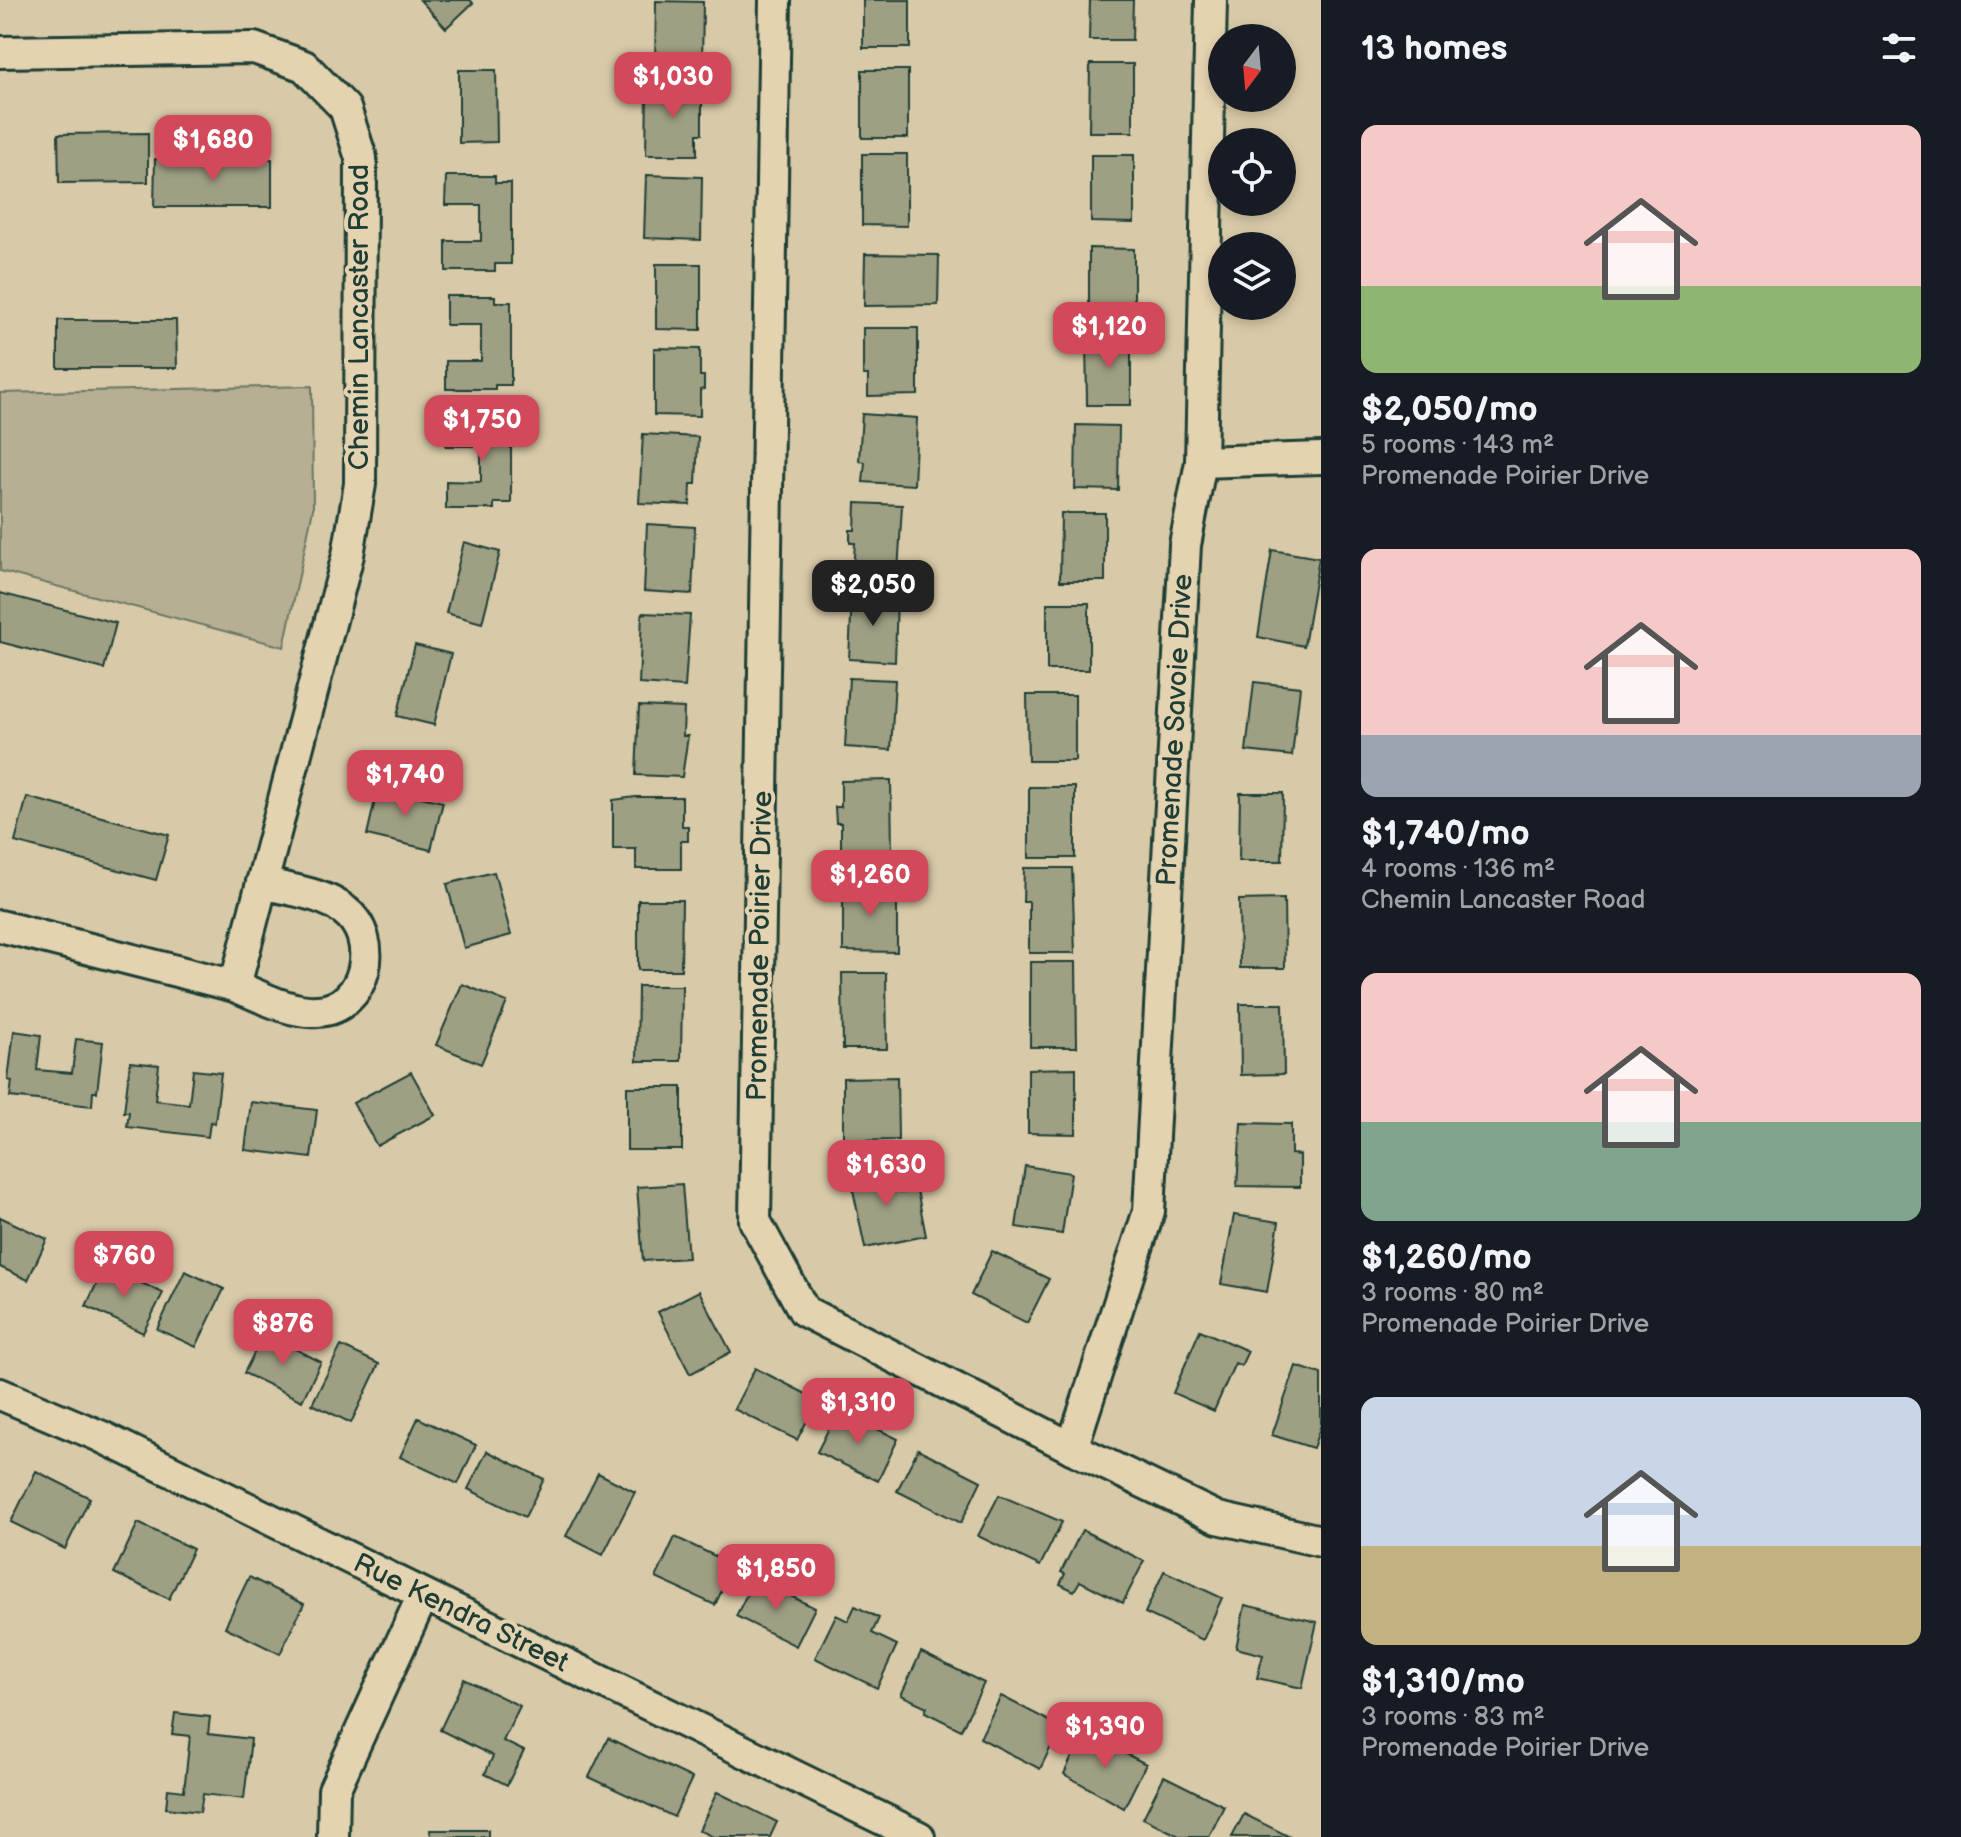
<!DOCTYPE html>
<html lang="en">
<head>
<meta charset="utf-8">
<style>
	:root { --surface:#171b24; --page:#20242c; --text:#f1f3f6; --muted:#9ea1a6; --accent:#d1495b }
	body { margin:0; font-family:"Balsamiq Sans",sans-serif; background:var(--page); color:var(--text); height:100vh; display:flex; flex-direction:column; font-size:30px; white-space:nowrap }
	* { box-sizing:border-box; margin:0 }
	p { font-size:26px; color:var(--muted) }
	.icon { flex:none; width:44px; height:44px; fill:none; stroke:currentColor; stroke-width:2; stroke-linecap:round; stroke-linejoin:round }
	.map { position:relative; flex:1; overflow:hidden }
	.panel { display:flex; flex-direction:column; background:var(--surface); width:640px }
	.panel>* { flex:none }
	.needle { width:52px; rotate:196deg }
	.buttons { position:absolute; left:1208px; top:24px; display:grid; gap:16px }
	.buttons a { display:grid; place-items:center; width:88px; height:88px; border-radius:50%; background:var(--surface); box-shadow:0 4px 12px #0003; font-size:40px }
	.price { position:absolute; translate:-50% -68px; padding:0 18px; border-radius:16px; background:var(--accent); color:#fff; font-size:26px; line-height:52px; filter:drop-shadow(0 2px 4px #0008) }
	.price::after { content:''; position:absolute; left:50%; top:48px; width:24px; height:18px; margin-left:-12px; background:inherit; clip-path:polygon(0 0,100% 0,50% 100%) }
	.price.active { background:#222; color:#fff }
	ul { padding:0; list-style:none }
	li { display:grid; align-content:center; gap:16px; height:424px; padding:0 40px }
	li span { display:grid; place-items:center; height:248px; border-radius:16px; color:#555 }
	li>.icon { margin-inline-start:auto }
	span .icon { width:144px; height:144px; fill:#fffc; stroke-width:1 }
	li b { font-size:34px }
	h2 { display:flex; justify-content:space-between; align-items:center; height:96px; padding:0 40px; font-size:34px }
	main { display:flex; flex:1; min-height:0 }
	.map>svg:first-child { display:block }
	.green { fill:#b6af93; stroke:#6a7664; stroke-width:2 }
	.building { fill:#9f9f84; stroke:#1f3d34; stroke-width:2 }
	.lines { fill:none; stroke-linecap:round; stroke-linejoin:round }
	.minor-casing { stroke:#1f3d34; stroke-width:36 }
	.minor { stroke:#e4d3b0; stroke-width:30 }
	.labels { text-anchor:middle; dominant-baseline:central; stroke-width:8; stroke-linejoin:round; paint-order:stroke }
	.street-label { font-size:28px; fill:#1f3d34; stroke:#e4d3b0 }
</style>
</head>
<body>
<main>
<div class="map">
<svg width="1321" height="1837" viewBox="0 0 1321 1837">
	<rect width="100%" height="100%" fill="#d8caa8"/>
	<filter id="ink" filterUnits="userSpaceOnUse"><feTurbulence type="fractalNoise" baseFrequency=".0125" numOctaves="2"/><feDisplacementMap in="SourceGraphic" scale="16" xChannelSelector="R" yChannelSelector="G"/><feConvolveMatrix kernelMatrix="1 2 1 2 8 2 1 2 1" color-interpolation-filters="sRGB"/></filter>
	<g filter="url(#ink)">
		<!-- green -->
		<polygon class="green" points="312,386 313,509 284,647 0,571 0,393"/>
		<!-- building -->
		<g class="building">
			<polygon points="420,0 470,0 473,3 446,28"/>
			<rect x="863" y="0" width="47" height="48"/>
			<polygon points="1090,0 1133,0 1132,40 1089,40"/>
			<polygon points="656,1 703,2 702,67 655,66"/>
			<polygon points="1090,64 1133,64 1133,132 1089,132"/>
			<polygon points="459,70 496,70 497,142 459,143"/>
			<rect x="862" y="70" width="46" height="68"/>
			<polygon points="647,86 702,87 702,134 697,134 697,155 646,155"/>
			<polygon points="148,133 148,182 59,183 58,134"/>
			<polygon points="862,154 907,154 907,226 862,225"/>
			<polygon points="1091,155 1134,155 1134,223 1091,222"/>
			<polygon points="155,159 272,159 272,207 154,207"/>
			<polygon points="646,175 702,177 701,240 644,238"/>
			<polygon points="446,176 495,176 495,183 511,183 511,264 495,264 495,271 446,271 446,241 481,241 481,205 445,205"/>
			<polygon points="1089,248 1134,249 1134,310 1089,309"/>
			<polygon points="865,254 939,255 938,305 864,306"/>
			<polygon points="656,264 701,264 701,330 656,329"/>
			<polygon points="446,296 495,296 495,302 511,302 511,385 495,385 495,389 446,389 446,361 481,361 481,325 446,325"/>
			<polygon points="58,320 176,320 177,368 58,368"/>
			<polygon points="863,328 918,328 918,395 868,396 868,375 863,375"/>
			<polygon points="1131,334 1131,405 1087,405 1086,335"/>
			<polygon points="654,348 700,349 700,376 704,376 704,389 700,390 700,416 654,415"/>
			<polygon points="862,414 917,418 914,485 863,482 865,462 859,461"/>
			<polygon points="447,417 495,417 495,422 511,422 511,503 494,503 494,509 446,509 446,481 481,482 481,446 446,446"/>
			<polygon points="1076,425 1119,426 1118,490 1075,489"/>
			<polygon points="643,434 698,437 696,484 691,484 690,505 639,503"/>
			<polygon points="856,503 902,505 898,573 853,570 855,543 850,543 850,530 855,530"/>
			<polygon points="1061,513 1105,513 1105,581 1060,581"/>
			<polygon points="647,524 695,527 692,594 644,591"/>
			<polygon points="464,542 500,552 482,623 446,613"/>
			<polygon points="1272,550 1319,558 1304,646 1258,637"/>
			<polygon points="0,593 116,623 104,669 0,642"/>
			<polygon points="852,594 897,596 895,662 849,659"/>
			<rect x="1047" y="603" width="42" height="67"/>
			<polygon points="642,613 690,615 685,687 639,684"/>
			<polygon points="415,645 451,654 434,725 397,716"/>
			<polygon points="849,678 895,680 891,750 845,747"/>
			<polygon points="1254,682 1300,687 1292,756 1246,751"/>
			<polygon points="1027,695 1075,695 1075,761 1028,761"/>
			<polygon points="639,706 684,708 683,736 688,736 682,777 636,775"/>
			<polygon points="891,780 892,856 841,856 841,823 836,823 835,807 841,807 841,781"/>
			<polygon points="378,787 443,802 431,850 367,835"/>
			<rect x="1029" y="787" width="46" height="71"/>
			<polygon points="1240,793 1283,793 1282,861 1239,861"/>
			<polygon points="27,797 169,835 156,880 15,842"/>
			<polygon points="635,797 682,797 682,826 688,826 688,841 681,841 681,869 636,869 636,849 613,849 613,800"/>
			<polygon points="1024,868 1072,868 1075,953 1029,953 1029,902 1023,902"/>
			<polygon points="494,872 511,935 464,948 447,884"/>
			<polygon points="843,885 897,885 897,952 843,951"/>
			<polygon points="1284,899 1285,968 1240,968 1239,900"/>
			<polygon points="638,900 682,900 681,970 638,970"/>
			<polygon points="1030,962 1076,962 1077,1047 1030,1047"/>
			<polygon points="842,973 886,973 887,1049 843,1049"/>
			<polygon points="462,984 507,1002 481,1064 436,1045"/>
			<polygon points="638,986 682,986 681,1061 637,1061"/>
			<polygon points="1240,1004 1283,1004 1284,1074 1241,1075"/>
			<polygon points="14,1031 41,1035 37,1070 72,1073 76,1039 103,1042 97,1092 93,1092 92,1106 10,1097 12,1081 8,1080"/>
			<polygon points="130,1062 159,1065 155,1100 189,1104 193,1070 221,1073 215,1123 210,1122 208,1137 127,1127 129,1112 124,1112"/>
			<polygon points="1076,1068 1076,1134 1028,1133 1028,1069"/>
			<polygon points="411,1072 435,1115 377,1146 353,1103"/>
			<polygon points="897,1077 898,1140 843,1141 843,1078"/>
			<rect x="627" y="1087" width="55" height="63"/>
			<polygon points="251,1102 317,1110 311,1158 245,1150"/>
			<polygon points="1241,1123 1291,1124 1291,1154 1300,1155 1300,1187 1237,1186"/>
			<polygon points="895,1166 900,1193 917,1190 926,1236 865,1248 850,1175"/>
			<polygon points="1025,1166 1071,1173 1062,1234 1016,1227"/>
			<polygon points="682,1184 688,1258 643,1261 637,1187"/>
			<polygon points="1234,1215 1279,1222 1267,1292 1221,1284"/>
			<polygon points="0,1217 47,1239 28,1280 0,1267"/>
			<polygon points="992,1251 1049,1279 1027,1323 971,1295"/>
			<polygon points="105,1266 163,1293 143,1333 86,1306"/>
			<polygon points="185,1271 224,1289 196,1347 157,1329"/>
			<polygon points="699,1291 731,1352 690,1374 658,1312"/>
			<polygon points="1200,1330 1248,1351 1241,1366 1235,1363 1214,1411 1173,1393"/>
			<polygon points="264,1333 321,1362 302,1401 244,1373"/>
			<polygon points="341,1346 379,1364 351,1423 312,1404"/>
			<polygon points="1296,1366 1321,1374 1321,1425 1313,1448 1272,1435"/>
			<polygon points="755,1368 818,1400 797,1440 734,1409"/>
			<polygon points="838,1410 898,1439 878,1481 817,1452"/>
			<polygon points="418,1418 476,1445 458,1484 400,1457"/>
			<polygon points="918,1449 981,1481 961,1523 897,1491"/>
			<polygon points="487,1451 544,1479 525,1517 468,1489"/>
			<polygon points="36,1471 90,1498 65,1549 11,1522"/>
			<polygon points="598,1473 635,1492 603,1555 566,1536"/>
			<polygon points="999,1495 1062,1522 1040,1566 978,1536"/>
			<polygon points="138,1523 193,1549 169,1599 114,1573"/>
			<polygon points="1082,1530 1144,1561 1123,1603 1080,1581 1074,1591 1060,1584 1065,1574 1061,1572"/>
			<polygon points="675,1537 734,1565 715,1605 656,1578"/>
			<polygon points="1164,1571 1222,1598 1203,1640 1145,1613"/>
			<polygon points="249,1577 304,1604 280,1654 225,1627"/>
			<polygon points="755,1578 815,1608 796,1646 736,1616"/>
			<polygon points="1245,1605 1317,1622 1302,1688 1257,1678 1263,1655 1236,1648"/>
			<polygon points="855,1606 879,1618 872,1633 897,1645 877,1688 815,1658 836,1615 848,1621"/>
			<polygon points="921,1652 984,1683 961,1730 925,1712 927,1707 901,1695"/>
			<polygon points="464,1679 520,1706 503,1741 524,1751 507,1785 485,1774 493,1756 440,1730"/>
			<polygon points="1001,1696 1061,1727 1040,1769 980,1738"/>
			<polygon points="175,1713 210,1717 208,1734 251,1739 244,1799 203,1794 200,1812 166,1808 168,1789 184,1791 190,1736 172,1734"/>
			<polygon points="1083,1732 1146,1764 1124,1808 1064,1774"/>
			<polygon points="608,1738 692,1778 674,1817 589,1777"/>
			<polygon points="1164,1776 1224,1806 1209,1837 1181,1837 1143,1818"/>
			<polygon points="717,1792 777,1822 770,1837 713,1837 699,1830"/>
			<polygon points="1244,1814 1290,1837 1232,1837"/>
			<polygon points="430,1830 488,1830 488,1837 431,1837"/>
		</g>
		<g class="lines">
			<!-- minor casing -->
			<g class="minor-casing">
				<g id="minor">
					<polyline points="775,0 755,1221 804,1311 1072,1448 1218,1518 1321,1541"/>
					<polyline points="0,52 254,48 304,66 345,108 361,158 360,484 348,555 235,986 0,926"/>
					<polyline points="1201,462 1321,458"/>
					<path d="M235 986C260 996 290 1013 317 1011 367 1009 382 938 344 910 323 893 288 890 262 883"/>
					<polyline points="0,1394 100,1436 919,1837"/>
					<polyline points="1072,1448 1149,1211 1185,545 1201,462 1211,0"/>
					<polyline points="333,1837 334,1790 423,1595"/>
				</g>
			</g>
			<!-- minor -->
			<use href="#minor" class="minor"/>
		</g>
	</g>
	<g class="labels">
		<!-- street labels -->
		<g class="street-label">
			<text transform="translate(359 317) rotate(-90)">Chemin Lancaster Road</text>
			<text transform="translate(1175 730) rotate(-87)">Promenade Savoie Drive</text>
			<text transform="translate(760 946) rotate(-89)">Promenade Poirier Drive</text>
			<text transform="translate(461 1613) rotate(26)">Rue Kendra Street</text>
		</g>
	</g>
</svg>
<div class="buttons">
<a><svg class="needle" viewBox="-14 -14 28 28"><path d="M0-13l5 13h-10z" fill="#e53935"/><path d="M0 13l5-13h-10z" fill="#9ea1a6"/></svg></a>
<a><svg class="icon" aria-label="locate" viewBox="0 0 24 24"><circle cx="12" cy="12" r="6"/><path d="M12 2v4M12 18v4M2 12h4M18 12h4"/></svg></a>
<a><svg class="icon" aria-label="layers" viewBox="0 0 24 24"><path d="M12 4l9 5-9 5-9-5zM3 14l9 5 9-5"/></svg></a>
</div>
<b class="price" style="left:673px;top:120px">$1,030</b>
<b class="price" style="left:213px;top:183px">$1,680</b>
<b class="price" style="left:1109px;top:370px">$1,120</b>
<b class="price" style="left:482px;top:463px">$1,750</b>
<b class="price active" style="left:873px;top:628px">$2,050</b>
<b class="price" style="left:405px;top:818px">$1,740</b>
<b class="price" style="left:870px;top:918px">$1,260</b>
<b class="price" style="left:886px;top:1208px">$1,630</b>
<b class="price" style="left:124px;top:1299px">$760</b>
<b class="price" style="left:283px;top:1367px">$876</b>
<b class="price" style="left:858px;top:1446px">$1,310</b>
<b class="price" style="left:776px;top:1612px">$1,850</b>
<b class="price" style="left:1105px;top:1770px">$1,390</b>
</div>
<section class="panel">
<h2>13 homes<svg class="icon" aria-label="filters" viewBox="0 0 24 24"><path d="M4 7h16M4 17h16"/><circle cx="9" cy="7" r="2"/><circle cx="15" cy="17" r="2"/></svg></h2>
<ul>
<li><span style="background:linear-gradient(#f6c9c9 65%,#8fb573 0)"><svg class="icon" aria-label="home" viewBox="0 0 24 24"><path d="M3 11l9-7 9 7M6 9v11h12V9"/></svg></span><div><b>$2,050/mo</b><p>5 rooms · 143 m²</p><p>Promenade Poirier Drive</p></div></li>
<li><span style="background:linear-gradient(#f6c9c9 75%,#9aa5b1 0)"><svg class="icon" aria-label="home" viewBox="0 0 24 24"><path d="M3 11l9-7 9 7M6 9v11h12V9"/></svg></span><div><b>$1,740/mo</b><p>4 rooms · 136 m²</p><p>Chemin Lancaster Road</p></div></li>
<li><span style="background:linear-gradient(#f6c9c9 60%,#7fa58c 0)"><svg class="icon" aria-label="home" viewBox="0 0 24 24"><path d="M3 11l9-7 9 7M6 9v11h12V9"/></svg></span><div><b>$1,260/mo</b><p>3 rooms · 80 m²</p><p>Promenade Poirier Drive</p></div></li>
<li><span style="background:linear-gradient(#c9d6e8 60%,#c2b280 0)"><svg class="icon" aria-label="home" viewBox="0 0 24 24"><path d="M3 11l9-7 9 7M6 9v11h12V9"/></svg></span><div><b>$1,310/mo</b><p>3 rooms · 83 m²</p><p>Promenade Poirier Drive</p></div></li>
</ul>
</section>
</main>
</body>
</html>
